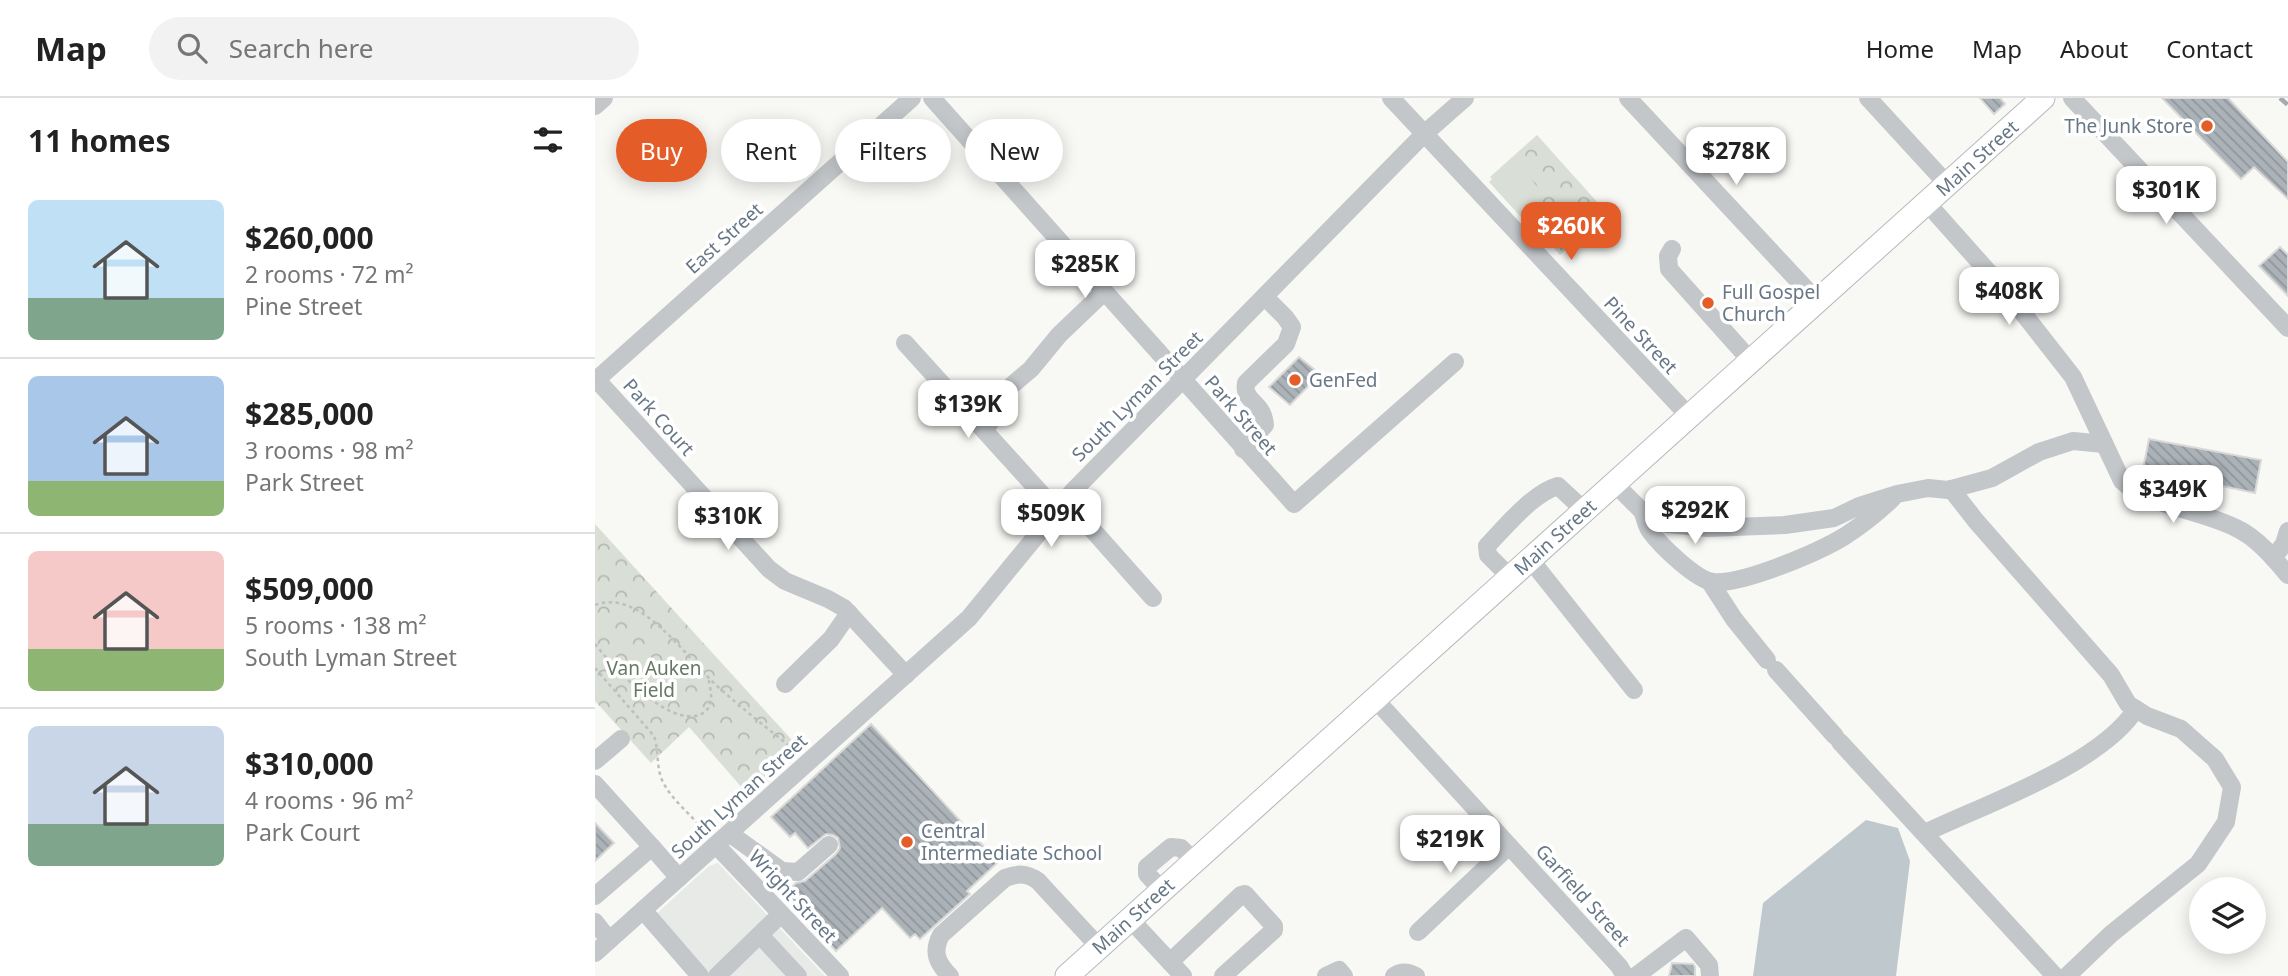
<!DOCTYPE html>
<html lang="en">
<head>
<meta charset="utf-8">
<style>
	:root { --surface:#fff; --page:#f2f2f2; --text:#222; --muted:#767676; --line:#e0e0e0; --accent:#e45d29 }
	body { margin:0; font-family:"Noto Sans",sans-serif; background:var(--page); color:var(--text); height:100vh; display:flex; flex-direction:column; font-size:26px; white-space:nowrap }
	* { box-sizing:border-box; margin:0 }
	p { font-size:23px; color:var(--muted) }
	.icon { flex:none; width:38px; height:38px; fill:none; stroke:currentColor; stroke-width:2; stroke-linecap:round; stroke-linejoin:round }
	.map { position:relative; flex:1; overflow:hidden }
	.drawer { display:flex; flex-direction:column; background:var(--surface); width:595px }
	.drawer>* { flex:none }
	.top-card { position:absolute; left:21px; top:21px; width:665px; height:63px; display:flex; gap:14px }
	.buttons { position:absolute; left:1594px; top:779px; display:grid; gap:14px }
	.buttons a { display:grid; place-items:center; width:77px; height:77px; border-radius:50%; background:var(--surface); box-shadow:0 4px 18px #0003; font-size:35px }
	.price { position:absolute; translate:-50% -60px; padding:0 16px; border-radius:14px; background:#fff; color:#222; font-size:23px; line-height:46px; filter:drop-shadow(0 2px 4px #0008) }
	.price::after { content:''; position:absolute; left:50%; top:42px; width:21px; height:16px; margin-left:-10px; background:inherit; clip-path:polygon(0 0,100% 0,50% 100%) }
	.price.current { background:var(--accent); color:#fff }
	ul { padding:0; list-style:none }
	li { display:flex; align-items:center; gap:21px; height:175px; padding:0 28px }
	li+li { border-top:2px solid var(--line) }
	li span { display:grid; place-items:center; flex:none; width:196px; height:140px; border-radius:10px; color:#555 }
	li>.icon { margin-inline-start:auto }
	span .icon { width:84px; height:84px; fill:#fffc; stroke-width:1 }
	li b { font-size:30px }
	h2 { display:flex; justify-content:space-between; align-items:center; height:84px; padding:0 28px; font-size:30px }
	.chip { padding:0 24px; border-radius:32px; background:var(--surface); box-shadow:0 4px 18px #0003; font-size:24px; line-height:63px }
	.chip.current { background:var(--accent); color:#fff }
	header { display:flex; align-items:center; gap:42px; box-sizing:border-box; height:98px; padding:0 35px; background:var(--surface); border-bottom:2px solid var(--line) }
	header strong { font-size:33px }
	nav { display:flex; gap:38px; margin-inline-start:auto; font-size:24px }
	.search { width:490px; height:63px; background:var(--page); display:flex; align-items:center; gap:18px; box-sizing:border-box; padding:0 24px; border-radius:38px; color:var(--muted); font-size:26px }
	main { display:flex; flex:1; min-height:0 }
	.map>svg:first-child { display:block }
	.built { fill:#e8eae8 }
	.forest { fill:url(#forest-crowns) }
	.garden { fill:#d9dfd6 }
	.water { fill:#bec8cd }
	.building { fill:url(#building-back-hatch); stroke:#d9d9d7; stroke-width:2 }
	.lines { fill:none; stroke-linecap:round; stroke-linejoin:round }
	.major-casing { stroke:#b6babe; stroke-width:25 }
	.path { stroke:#bdbfc2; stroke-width:2.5; stroke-dasharray:3.5 3.5; stroke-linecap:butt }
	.minor { stroke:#c3c7ca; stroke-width:18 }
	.major { stroke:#fff; stroke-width:23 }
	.rail { stroke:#a6abb1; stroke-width:4.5; stroke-dasharray:10 5; stroke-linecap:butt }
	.poi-dot { fill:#e45d29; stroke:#fff; stroke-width:2.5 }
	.labels { text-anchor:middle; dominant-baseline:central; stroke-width:7; stroke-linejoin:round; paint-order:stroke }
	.poi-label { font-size:19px; fill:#677786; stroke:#fff; text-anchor:start }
	.street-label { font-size:19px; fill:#677786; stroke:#fff }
	.park-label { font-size:19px; fill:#657862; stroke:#fff }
</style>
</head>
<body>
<header>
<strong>Map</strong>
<div class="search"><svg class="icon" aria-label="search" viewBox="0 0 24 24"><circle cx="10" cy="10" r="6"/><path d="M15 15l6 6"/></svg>Search here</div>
<nav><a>Home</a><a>Map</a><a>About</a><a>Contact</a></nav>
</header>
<main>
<section class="drawer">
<h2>11 homes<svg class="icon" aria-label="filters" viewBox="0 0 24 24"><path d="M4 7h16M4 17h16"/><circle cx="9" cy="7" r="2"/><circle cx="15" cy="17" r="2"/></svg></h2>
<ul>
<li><span style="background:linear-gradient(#bfe0f5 70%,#7fa58c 0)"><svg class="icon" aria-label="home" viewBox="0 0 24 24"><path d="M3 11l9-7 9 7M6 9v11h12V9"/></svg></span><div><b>$260,000</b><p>2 rooms · 72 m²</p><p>Pine Street</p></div></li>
<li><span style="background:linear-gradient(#a9c7e8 75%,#8fb573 0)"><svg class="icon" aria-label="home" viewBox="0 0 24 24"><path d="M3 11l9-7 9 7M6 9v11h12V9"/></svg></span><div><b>$285,000</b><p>3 rooms · 98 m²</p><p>Park Street</p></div></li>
<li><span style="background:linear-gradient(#f6c9c9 70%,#8fb573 0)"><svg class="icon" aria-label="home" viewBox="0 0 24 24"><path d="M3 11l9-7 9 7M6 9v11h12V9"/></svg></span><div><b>$509,000</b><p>5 rooms · 138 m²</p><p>South Lyman Street</p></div></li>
<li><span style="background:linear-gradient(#c9d6e8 70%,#7fa58c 0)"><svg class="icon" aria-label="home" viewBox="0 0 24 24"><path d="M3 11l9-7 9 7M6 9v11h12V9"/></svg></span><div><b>$310,000</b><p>4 rooms · 96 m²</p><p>Park Court</p></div></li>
</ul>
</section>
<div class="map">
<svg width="1693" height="878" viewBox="0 0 1693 878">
	<defs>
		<pattern id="forest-crowns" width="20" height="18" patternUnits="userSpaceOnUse" patternTransform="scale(1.75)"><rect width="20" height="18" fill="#d9dfd6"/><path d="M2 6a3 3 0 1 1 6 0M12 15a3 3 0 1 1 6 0" fill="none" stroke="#b4bab3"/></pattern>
		<pattern id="building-back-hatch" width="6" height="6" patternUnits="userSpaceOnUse" patternTransform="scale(1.75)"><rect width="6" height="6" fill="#abb3b9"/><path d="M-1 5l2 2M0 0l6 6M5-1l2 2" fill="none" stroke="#8f969c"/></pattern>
	</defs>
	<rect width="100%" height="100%" fill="#f8f8f5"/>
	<!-- built -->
	<polygon class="built" points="123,765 230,878 111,878 59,818 114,768"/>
	<!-- forest -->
	<g class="forest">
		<polygon points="942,37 1012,115 965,157 895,79"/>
		<polygon points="0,426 206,652 156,700 94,629 56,665 0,603"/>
	</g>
	<!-- garden -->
	<polygon class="garden" points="918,62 950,97 926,119 894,84"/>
	<!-- water -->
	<polygon class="water" points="1271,722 1303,730 1315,763 1301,878 1158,878 1168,805"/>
	<!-- building -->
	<g class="building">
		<polygon points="1385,0 1405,0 1410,6 1399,16"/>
		<polygon points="1567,0 1633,0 1693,64 1693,101 1659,69 1646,81"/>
		<polygon points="1685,149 1693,157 1693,198 1664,168"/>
		<polygon points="704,259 725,276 695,307 674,289"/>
		<polygon points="1554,341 1666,362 1660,395 1627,388 1622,398 1582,390 1585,378 1548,371"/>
		<polygon points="276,626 403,764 372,793 375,796 325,841 320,836 315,840 287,810 241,853 190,796 201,785 210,783 241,756 245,750 243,740 238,737 231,736 213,750 200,735 195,739 176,719"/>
		<polygon points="0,725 19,745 0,763"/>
		<polygon points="1077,865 1098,866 1100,869 1100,878 1074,878"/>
	</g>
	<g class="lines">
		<!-- major casing -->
		<g class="major-casing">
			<polyline id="major" points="472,878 1448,0"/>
		</g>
		<!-- path -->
		<g class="path">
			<path d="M0 507C46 489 93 562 122 588 148 611 174 632 201 653"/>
			<path d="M0 546C18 569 72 628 104 617 121 611 116 593 113 579"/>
			<path d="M0 570 59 638C64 652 61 668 67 682 76 702 97 717 110 734"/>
		</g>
		<!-- minor -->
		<g class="minor">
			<polyline points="337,0 699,406 860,264"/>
			<polyline points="796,0 1094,318"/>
			<polyline points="1033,0 1222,203"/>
			<polyline points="1273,0 1352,86"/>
			<polyline points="1477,0 1693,230"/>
			<polyline points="0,8 9,0"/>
			<path d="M1332 105 1413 196 1478 279 1527 383C1551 407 1608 413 1641 430 1661 439 1679 460 1693 477"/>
			<polyline points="1077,151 1073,158 1074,171 1156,263"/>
			<polyline points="310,245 462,413"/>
			<polyline points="2,282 174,471 190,483 233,501 249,510 311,577"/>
			<polyline points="0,283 317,0"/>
			<polyline points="390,333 416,288 436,271 464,237 509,194"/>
			<path d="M648 351 670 327C670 325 668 316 667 315 661 303 648 300 651 285L691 246 697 229 690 219 670 199"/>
			<polyline points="1020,386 1047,413 1072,426 1113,430 1190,427 1239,420 1264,408 1302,396 1333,390 1353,392 1397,380 1444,354 1478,343 1509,346"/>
			<polyline points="1356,391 1381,423 1516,577 1533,606 1552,618 1586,631 1620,661 1637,689 1631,724 1603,766 1516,836 1472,878"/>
			<polyline points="471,402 558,500"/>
			<path d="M1047 413C1050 419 1051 428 1055 433 1065 447 1101 482 1118 484 1147 487 1224 454 1250 438 1267 427 1282 415 1297 401"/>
			<polyline points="1678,460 1689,446 1693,433"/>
			<polyline points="935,461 1039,592"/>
			<path d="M915 479 893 457 892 448C910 429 938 395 963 388L990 413"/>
			<polyline points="1115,484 1139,521 1172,562"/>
			<polyline points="1181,572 1240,638"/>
			<polyline points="190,586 236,541 254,515"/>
			<polyline points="779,600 1024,868 1030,878"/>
			<polyline points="1245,644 1460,878"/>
			<polyline points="0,663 26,641"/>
			<polyline points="0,686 57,749 0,798"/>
			<polyline points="134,735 187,773 203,774 234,747"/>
			<path d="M1330 735C1390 706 1505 667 1541 611"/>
			<polyline points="121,747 245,878"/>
			<polyline points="57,749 84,780"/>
			<polyline points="567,792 552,776 552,769 576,749 586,750 599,763"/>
			<polyline points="48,812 105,878"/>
			<polyline points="535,821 588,878"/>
			<polyline points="0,824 14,842"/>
			<polyline points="823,834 914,748"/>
			<polyline points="165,837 203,878"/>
			<polyline points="0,855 374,520 478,393 829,36 870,0"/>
			<polyline points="575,864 646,797 650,796 679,828 679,832 628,878"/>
			<polyline points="122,878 186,816"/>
			<path d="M355 878C342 865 337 854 346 837L410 780C423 775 432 775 443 783L504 849"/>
			<polyline points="731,878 744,872 749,878"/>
			<path d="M799 878C806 873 814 874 821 878"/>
			<polyline points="1041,878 1091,840 1114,867 1115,878"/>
		</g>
		<!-- major -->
		<use href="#major" class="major"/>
		<!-- rail -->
		<polyline class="rail" points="1685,0 1693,7"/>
	</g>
	<!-- markers -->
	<g class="poi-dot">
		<circle cx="1612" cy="28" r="7"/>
		<circle cx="1113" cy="205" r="7"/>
		<circle cx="700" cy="282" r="7"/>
		<circle cx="312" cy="744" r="7"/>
	</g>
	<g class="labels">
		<!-- poi labels -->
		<g class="poi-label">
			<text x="1598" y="28" text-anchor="end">The Junk Store</text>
			<text x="1127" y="194">Full Gospel<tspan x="1127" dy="22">Church</tspan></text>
			<text x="714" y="282">GenFed</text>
			<text x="326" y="733">Central<tspan x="326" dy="22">Intermediate School</tspan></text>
		</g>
		<!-- street labels -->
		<g class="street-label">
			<text transform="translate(1382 60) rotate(-42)">Main Street</text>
			<text transform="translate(129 140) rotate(-42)">East Street</text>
			<text transform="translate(1046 237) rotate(47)">Pine Street</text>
			<text transform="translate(542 298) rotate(-45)">South Lyman Street</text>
			<text transform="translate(646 317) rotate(49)">Park Street</text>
			<text transform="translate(64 319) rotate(48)">Park Court</text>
			<text transform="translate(960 439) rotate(-42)">Main Street</text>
			<text transform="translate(144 698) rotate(-42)">South Lyman Street</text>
			<text transform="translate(988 797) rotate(48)">Garfield Street</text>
			<text transform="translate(198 798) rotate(47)">Wright Street</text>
			<text transform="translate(538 818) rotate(-42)">Main Street</text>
		</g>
		<!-- park labels -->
		<g class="park-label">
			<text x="59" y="570">Van Auken<tspan x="59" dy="22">Field</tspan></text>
		</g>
	</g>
</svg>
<div class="buttons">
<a><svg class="icon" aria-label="layers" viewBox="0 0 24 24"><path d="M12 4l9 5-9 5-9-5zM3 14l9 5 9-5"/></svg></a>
</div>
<b class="price" style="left:1141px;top:89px">$278K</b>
<b class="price" style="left:1571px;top:128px">$301K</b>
<b class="price current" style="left:976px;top:164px">$260K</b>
<b class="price" style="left:490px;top:202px">$285K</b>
<b class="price" style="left:1414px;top:229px">$408K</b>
<b class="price" style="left:373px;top:342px">$139K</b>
<b class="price" style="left:1578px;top:427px">$349K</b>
<b class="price" style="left:1100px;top:448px">$292K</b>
<b class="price" style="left:456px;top:451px">$509K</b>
<b class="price" style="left:133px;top:454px">$310K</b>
<b class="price" style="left:855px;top:777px">$219K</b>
<div class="top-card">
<a class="chip current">Buy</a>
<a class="chip">Rent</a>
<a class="chip">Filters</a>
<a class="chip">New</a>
</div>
</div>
</main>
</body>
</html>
